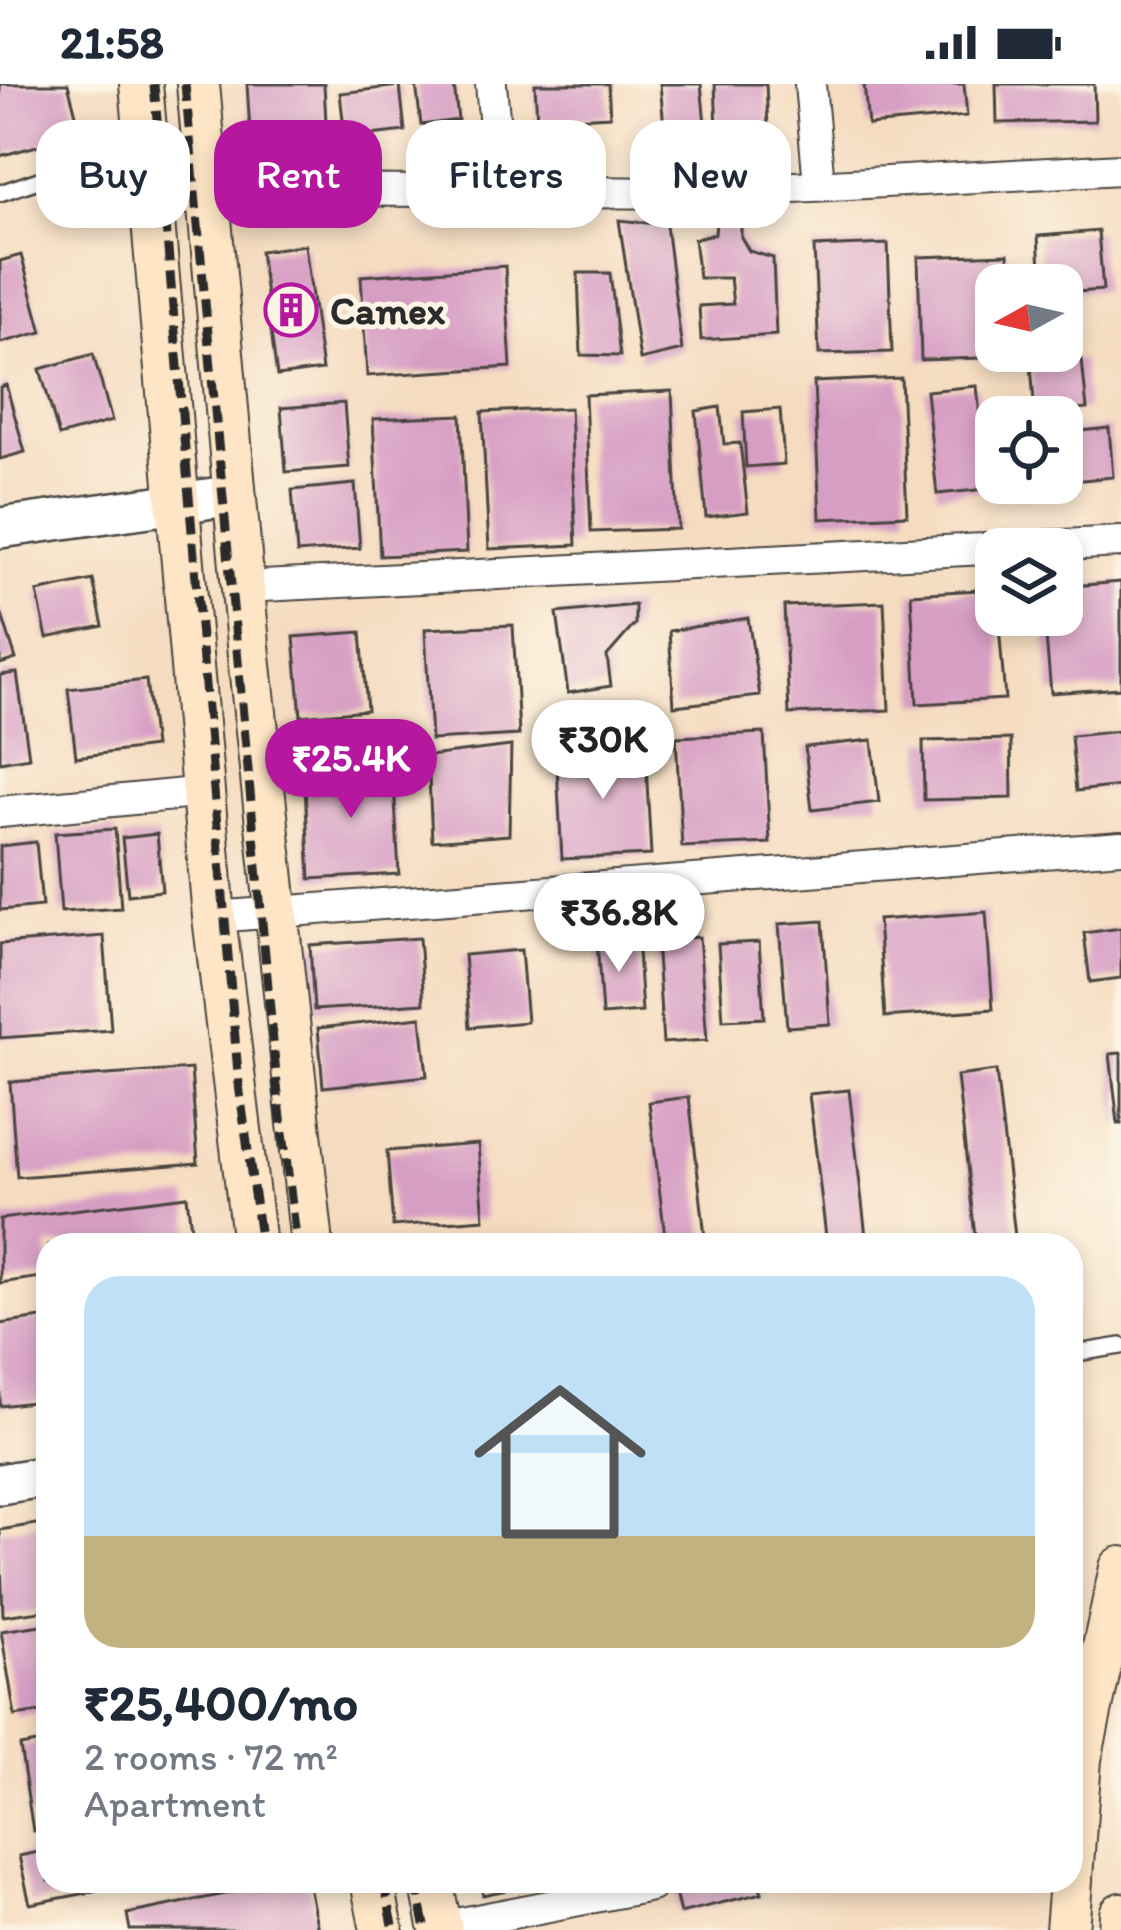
<!DOCTYPE html>
<html lang="en">
<head>
<meta charset="utf-8">
<style>
	:root { --surface:#fff; --page:#f2f2f3; --text:#1f2937; --muted:#747a83; --line:#e0e1e3; --accent:#b5179e }
	body { margin:0; font-family:Itim,sans-serif; background:var(--page); color:var(--text); height:100vh; display:flex; flex-direction:column; font-size:45px; white-space:nowrap }
	* { box-sizing:border-box; margin:0 }
	p { font-size:39px; color:var(--muted) }
	.icon { flex:none; width:66px; height:66px; fill:none; stroke:currentColor; stroke-width:2; stroke-linecap:round; stroke-linejoin:round }
	.map { position:relative; flex:1; overflow:hidden }
	.drawer { position:absolute; left:36px; top:1149px; width:1047px; height:660px; display:flex; flex-direction:column; background:var(--surface); border-radius:36px; box-shadow:0 6px 18px #0003 }
	.drawer>* { flex:none }
	.top-card { position:absolute; left:36px; top:36px; width:1050px; height:108px; display:flex; gap:24px }
	.needle { width:78px; rotate:262deg }
	.fabs { position:absolute; left:975px; top:180px; display:grid; gap:24px }
	.fabs a { display:grid; place-items:center; width:108px; height:108px; border-radius:24px; background:var(--surface); box-shadow:0 6px 18px #0003; font-size:60px }
	.price { position:absolute; translate:-50% -102px; padding:0 27px; border-radius:42px; background:#fff; color:#222; font-size:39px; line-height:78px; filter:drop-shadow(0 3px 6px #0008) }
	.price::after { content:''; position:absolute; left:50%; top:72px; width:36px; height:27px; margin-left:-18px; background:inherit; clip-path:polygon(0 0,100% 0,50% 100%) }
	.price.selected { background:var(--accent); color:#fff }
	ul { padding:0; list-style:none }
	li { display:grid; align-content:center; gap:24px; height:636px; padding:0 48px }
	li+li { border-top:3px solid var(--line) }
	li span { display:grid; place-items:center; height:372px; border-radius:36px; color:#555 }
	li>.icon { margin-inline-start:auto }
	span .icon { width:216px; height:216px; fill:#fffc; stroke-width:1 }
	li b { font-size:51px }
	.pill { padding:0 42px; border-radius:36px; background:var(--surface); box-shadow:0 6px 18px #0003; font-size:42px; line-height:108px }
	.pill.selected { background:var(--accent); color:#fff }
	.status { display:flex; justify-content:space-between; align-items:center; height:84px; padding:0 60px; background:var(--surface); direction:ltr }
	.status svg { height:33px; fill:currentColor }
	.map>svg:first-child { display:block }
	.building { fill:#d79ec4 }
	.lines { fill:none; stroke-linecap:round; stroke-linejoin:round }
	.service-casing { stroke:#494541; stroke-width:20 }
	.minor-casing { stroke:#494541; stroke-width:34 }
	.tertiary-casing { stroke:#494541; stroke-width:44 }
	.secondary-casing { stroke:#494541; stroke-width:46 }
	.service { stroke:#fff; stroke-width:15 }
	.minor { stroke:#fff; stroke-width:30 }
	.tertiary { stroke:#fff; stroke-width:39 }
	.secondary { stroke:#fde5c5; stroke-width:42 }
	.rail { stroke:#2b2b2b; stroke-width:9; stroke-dasharray:18 9; stroke-linecap:butt }
	.labels { text-anchor:middle; dominant-baseline:central; stroke-width:10; stroke-linejoin:round; paint-order:stroke }
	.poi-label { font-size:39px; font-weight:bold; fill:#2b2b2b; stroke:#fcf5e5; text-anchor:start }
</style>
</head>
<body>
<div class="status"><b>21:58</b><svg viewBox="0 0 49 12"><path d="M0 12V9h3v3zM5 12V6h3v6zM10 12V3h3v9zM15 12V0h3v12zM26 1h20v11H26zM47 4h2v5h-2z"/></svg></div>
<div class="map">
<svg width="1121" height="1846" viewBox="0 0 1121 1846">
	<rect width="100%" height="100%" fill="#fcf5e5"/>
	<filter id="ink" filterUnits="userSpaceOnUse"><feTurbulence type="fractalNoise" baseFrequency=".00833" numOctaves="2"/><feDisplacementMap in="SourceGraphic" scale="24" xChannelSelector="R" yChannelSelector="G"/><feConvolveMatrix kernelMatrix="1 2 1 2 8 2 1 2 1" color-interpolation-filters="sRGB"/></filter>
	<filter id="wash" filterUnits="userSpaceOnUse"><feTurbulence type="fractalNoise" baseFrequency=".004" numOctaves="4" result="noise"/><feDisplacementMap in="SourceGraphic" scale="48" xChannelSelector="R" yChannelSelector="G"/><feGaussianBlur stdDeviation="2.7" result="paint"/><feColorMatrix in="noise" values="0 0 0 0 0 0 0 0 0 0 0 0 0 0 0 0 0 1.4 0 .05"/><feComposite in="paint" operator="in"/></filter>
	<g filter="url(#wash)">
		<rect width="100%" height="100%" fill="#f5dbbf"/>
		<g id="blocks">
			<!-- building -->
			<g class="building">
				<polygon points="0,0 68,0 81,50 0,72"/>
				<polygon points="247,0 324,0 327,59 251,63"/>
				<polygon points="416,0 454,0 458,36 421,41"/>
				<polygon points="535,0 608,0 610,32 537,36"/>
				<polygon points="660,0 701,0 705,40 664,43"/>
				<polygon points="715,0 766,0 768,44 717,46"/>
				<polygon points="864,0 964,0 967,32 868,41"/>
				<polygon points="996,0 1094,0 1095,37 997,39"/>
				<polygon points="400,2 405,47 345,54 340,9"/>
				<polygon points="717,127 741,132 741,153 749,167 773,174 776,251 701,256 699,222 733,220 730,194 699,194 694,155 715,150"/>
				<polygon points="619,136 666,141 682,266 640,276"/>
				<polygon points="1098,147 1103,206 1062,209 1062,201 1041,201 1038,152"/>
				<polygon points="888,160 892,268 819,270 814,163"/>
				<polygon points="305,161 322,286 277,292 260,167"/>
				<polygon points="1008,170 1009,201 996,201 996,267 1011,267 1011,273 921,276 918,173"/>
				<polygon points="21,171 42,248 0,259 0,177"/>
				<polygon points="505,182 511,283 367,292 361,192"/>
				<polygon points="578,189 610,189 620,272 581,271"/>
				<polygon points="93,270 112,337 59,352 40,285"/>
				<polygon points="1082,276 1087,325 1035,330 1031,281"/>
				<polygon points="901,294 907,431 820,435 814,298"/>
				<polygon points="6,301 25,368 0,375 0,303"/>
				<polygon points="977,302 987,405 937,410 926,307"/>
				<polygon points="672,307 678,445 591,448 585,311"/>
				<polygon points="344,319 349,383 286,388 281,324"/>
				<polygon points="720,323 724,360 740,359 748,428 706,433 696,327"/>
				<polygon points="570,324 576,461 489,465 482,328"/>
				<polygon points="780,325 784,380 746,383 743,328"/>
				<polygon points="461,331 467,468 380,472 373,335"/>
				<polygon points="1109,344 1113,393 1062,398 1062,349"/>
				<polygon points="355,400 360,464 297,469 292,406"/>
				<polygon points="93,496 103,542 47,554 37,508"/>
				<polygon points="1121,498 1121,604 1051,609 1044,531 1062,531 1062,503"/>
				<polygon points="996,505 1005,615 917,620 911,510"/>
				<polygon points="884,518 889,626 789,630 784,522"/>
				<polygon points="635,521 635,540 607,572 611,602 568,609 557,529"/>
				<polygon points="0,525 16,575 0,580"/>
				<polygon points="748,534 760,612 674,622 669,547"/>
				<polygon points="513,541 519,651 431,656 425,545"/>
				<polygon points="361,548 367,626 301,632 294,553"/>
				<polygon points="17,589 29,673 0,678 0,591"/>
				<polygon points="146,596 154,663 76,673 68,605"/>
				<polygon points="1121,647 1121,702 1076,707 1071,652"/>
				<polygon points="764,649 770,759 682,763 676,653"/>
				<polygon points="1011,655 1012,714 924,716 923,657"/>
				<polygon points="872,656 879,718 812,726 805,663"/>
				<polygon points="645,661 651,771 562,775 556,665"/>
				<polygon points="511,662 509,751 432,757 428,672"/>
				<polygon points="393,680 399,790 310,795 304,684"/>
				<polygon points="115,745 121,824 61,828 55,749"/>
				<polygon points="157,750 162,807 128,811 122,754"/>
				<polygon points="36,758 42,822 0,826 0,762"/>
				<polygon points="986,828 993,925 885,933 878,836"/>
				<polygon points="823,837 830,940 787,943 779,840"/>
				<polygon points="1121,844 1121,894 1090,898 1084,849"/>
				<polygon points="104,852 111,946 0,954 0,860"/>
				<polygon points="637,852 642,928 602,931 597,855"/>
				<polygon points="699,853 707,956 663,959 656,856"/>
				<polygon points="419,854 424,919 314,926 310,861"/>
				<polygon points="759,858 764,934 723,936 718,860"/>
				<polygon points="521,866 527,938 470,943 464,871"/>
				<polygon points="421,933 427,992 323,1003 318,944"/>
				<polygon points="1121,969 1121,1040 1118,1040 1110,970"/>
				<polygon points="191,985 198,1079 17,1093 10,998"/>
				<polygon points="996,987 1016,1161 976,1161 957,992"/>
				<polygon points="849,1006 867,1161 827,1161 809,1010"/>
				<polygon points="689,1013 706,1161 666,1161 649,1018"/>
				<polygon points="478,1060 484,1135 393,1142 387,1067"/>
				<polygon points="187,1112 193,1161 48,1161 48,1192 0,1199 0,1135"/>
				<polygon points="48,1233 48,1316 0,1322 0,1240"/>
				<polygon points="48,1438 48,1526 3,1532 0,1446"/>
				<polygon points="48,1540 48,1627 15,1632 1,1547"/>
				<polygon points="48,1657 48,1744 33,1747 20,1662"/>
				<polygon points="48,1766 48,1797 95,1797 97,1807 30,1820 19,1772"/>
				<polygon points="289,1797 308,1797 318,1846 130,1846 127,1830"/>
				<polygon points="480,1797 540,1797 540,1799 483,1811"/>
				<polygon points="672,1797 758,1797 762,1809 680,1829"/>
			</g>
		</g>
	</g>
	<g filter="url(#ink)">
		<use href="#blocks" fill-opacity="0" stroke="#494541" stroke-width="3"/>
		<g class="lines">
			<!-- service casing -->
			<g class="service-casing">
				<g id="service">
					<polyline points="0,109 71,85 144,114"/>
					<polyline points="1071,1270 1121,1262"/>
				</g>
			</g>
			<!-- minor casing -->
			<g class="minor-casing">
				<g id="minor">
					<polyline points="491,0 501,110"/>
					<polyline points="810,0 819,100"/>
					<polyline points="152,117 300,106 687,109 1121,85"/>
					<polyline points="243,503 1121,458"/>
					<polyline points="0,728 205,708"/>
					<polyline points="214,833 1121,763"/>
					<polyline points="441,1843 651,1802"/>
				</g>
			</g>
			<!-- tertiary casing -->
			<g class="tertiary-casing">
				<g id="tertiary">
					<polyline points="0,444 235,411"/>
					<polyline points="0,1400 48,1392"/>
				</g>
			</g>
			<!-- secondary casing -->
			<g class="secondary-casing">
				<g id="secondary">
					<polyline points="141,0 214,833 254,1161"/>
					<polyline points="198,0 249,572 312,1161"/>
					<polyline points="1071,1793 1080,1675 1121,1484"/>
					<polyline points="372,1797 382,1846"/>
					<polyline points="431,1797 441,1846"/>
					<polyline points="1067,1846 1071,1797"/>
					<polyline points="1120,1846 1121,1830"/>
				</g>
			</g>
			<!-- service -->
			<use href="#service" class="service"/>
			<!-- minor -->
			<use href="#minor" class="minor"/>
			<!-- tertiary -->
			<use href="#tertiary" class="tertiary"/>
			<!-- secondary -->
			<use href="#secondary" class="secondary"/>
			<!-- rail -->
			<g class="rail">
				<polyline points="154,0 239,1001 261,1161"/>
				<polyline points="185,0 277,1001 297,1161"/>
				<polyline points="384,1797 394,1846"/>
				<polyline points="416,1797 426,1846"/>
			</g>
		</g>
	</g>
	<!-- icons -->
	<defs>
		<g id="building-ring" transform="scale(2.7)"><circle r="9.5" fill="#fcf5e5" stroke="#b5179e" stroke-width="1.5"/><path d="M-4-6H4V6H1V3H-1V6H-4ZM-2.5-4.3h1.7v1.8h-1.7ZM.8-4.3h1.7v1.8H.8ZM-2.5-1h1.7V.8h-1.7ZM.8-1h1.7V.8H.8Z" fill="#b5179e"/></g>
	</defs>
	<g fill-rule="evenodd">
		<use href="#building-ring" x="291" y="226"/>
	</g>
	<g class="labels">
		<!-- poi labels -->
		<g class="poi-label">
			<text x="330" y="226">Camex</text>
		</g>
	</g>
</svg>
<div class="fabs">
<a><svg class="needle" viewBox="-14 -14 28 28"><path d="M0-13l5 13h-10z" fill="#e53935"/><path d="M0 13l5-13h-10z" fill="#747a83"/></svg></a>
<a><svg class="icon" aria-label="locate" viewBox="0 0 24 24"><circle cx="12" cy="12" r="6"/><path d="M12 2v4M12 18v4M2 12h4M18 12h4"/></svg></a>
<a><svg class="icon" aria-label="layers" viewBox="0 0 24 24"><path d="M12 4l9 5-9 5-9-5zM3 14l9 5 9-5"/></svg></a>
</div>
<b class="price" style="left:603px;top:718px">₹30K</b>
<b class="price selected" style="left:351px;top:737px">₹25.4K</b>
<b class="price" style="left:619px;top:891px">₹36.8K</b>
<div class="top-card">
<a class="pill">Buy</a>
<a class="pill selected">Rent</a>
<a class="pill">Filters</a>
<a class="pill">New</a>
</div>
<section class="drawer">
<ul>
<li><span style="background:linear-gradient(#bfe0f5 70%,#c2b280 0)"><svg class="icon" aria-label="home" viewBox="0 0 24 24"><path d="M3 11l9-7 9 7M6 9v11h12V9"/></svg></span><div><b>₹25,400/mo</b><p>2 rooms · 72 m²</p><p>Apartment</p></div></li>
</ul>
</section>
</div>
</body>
</html>
